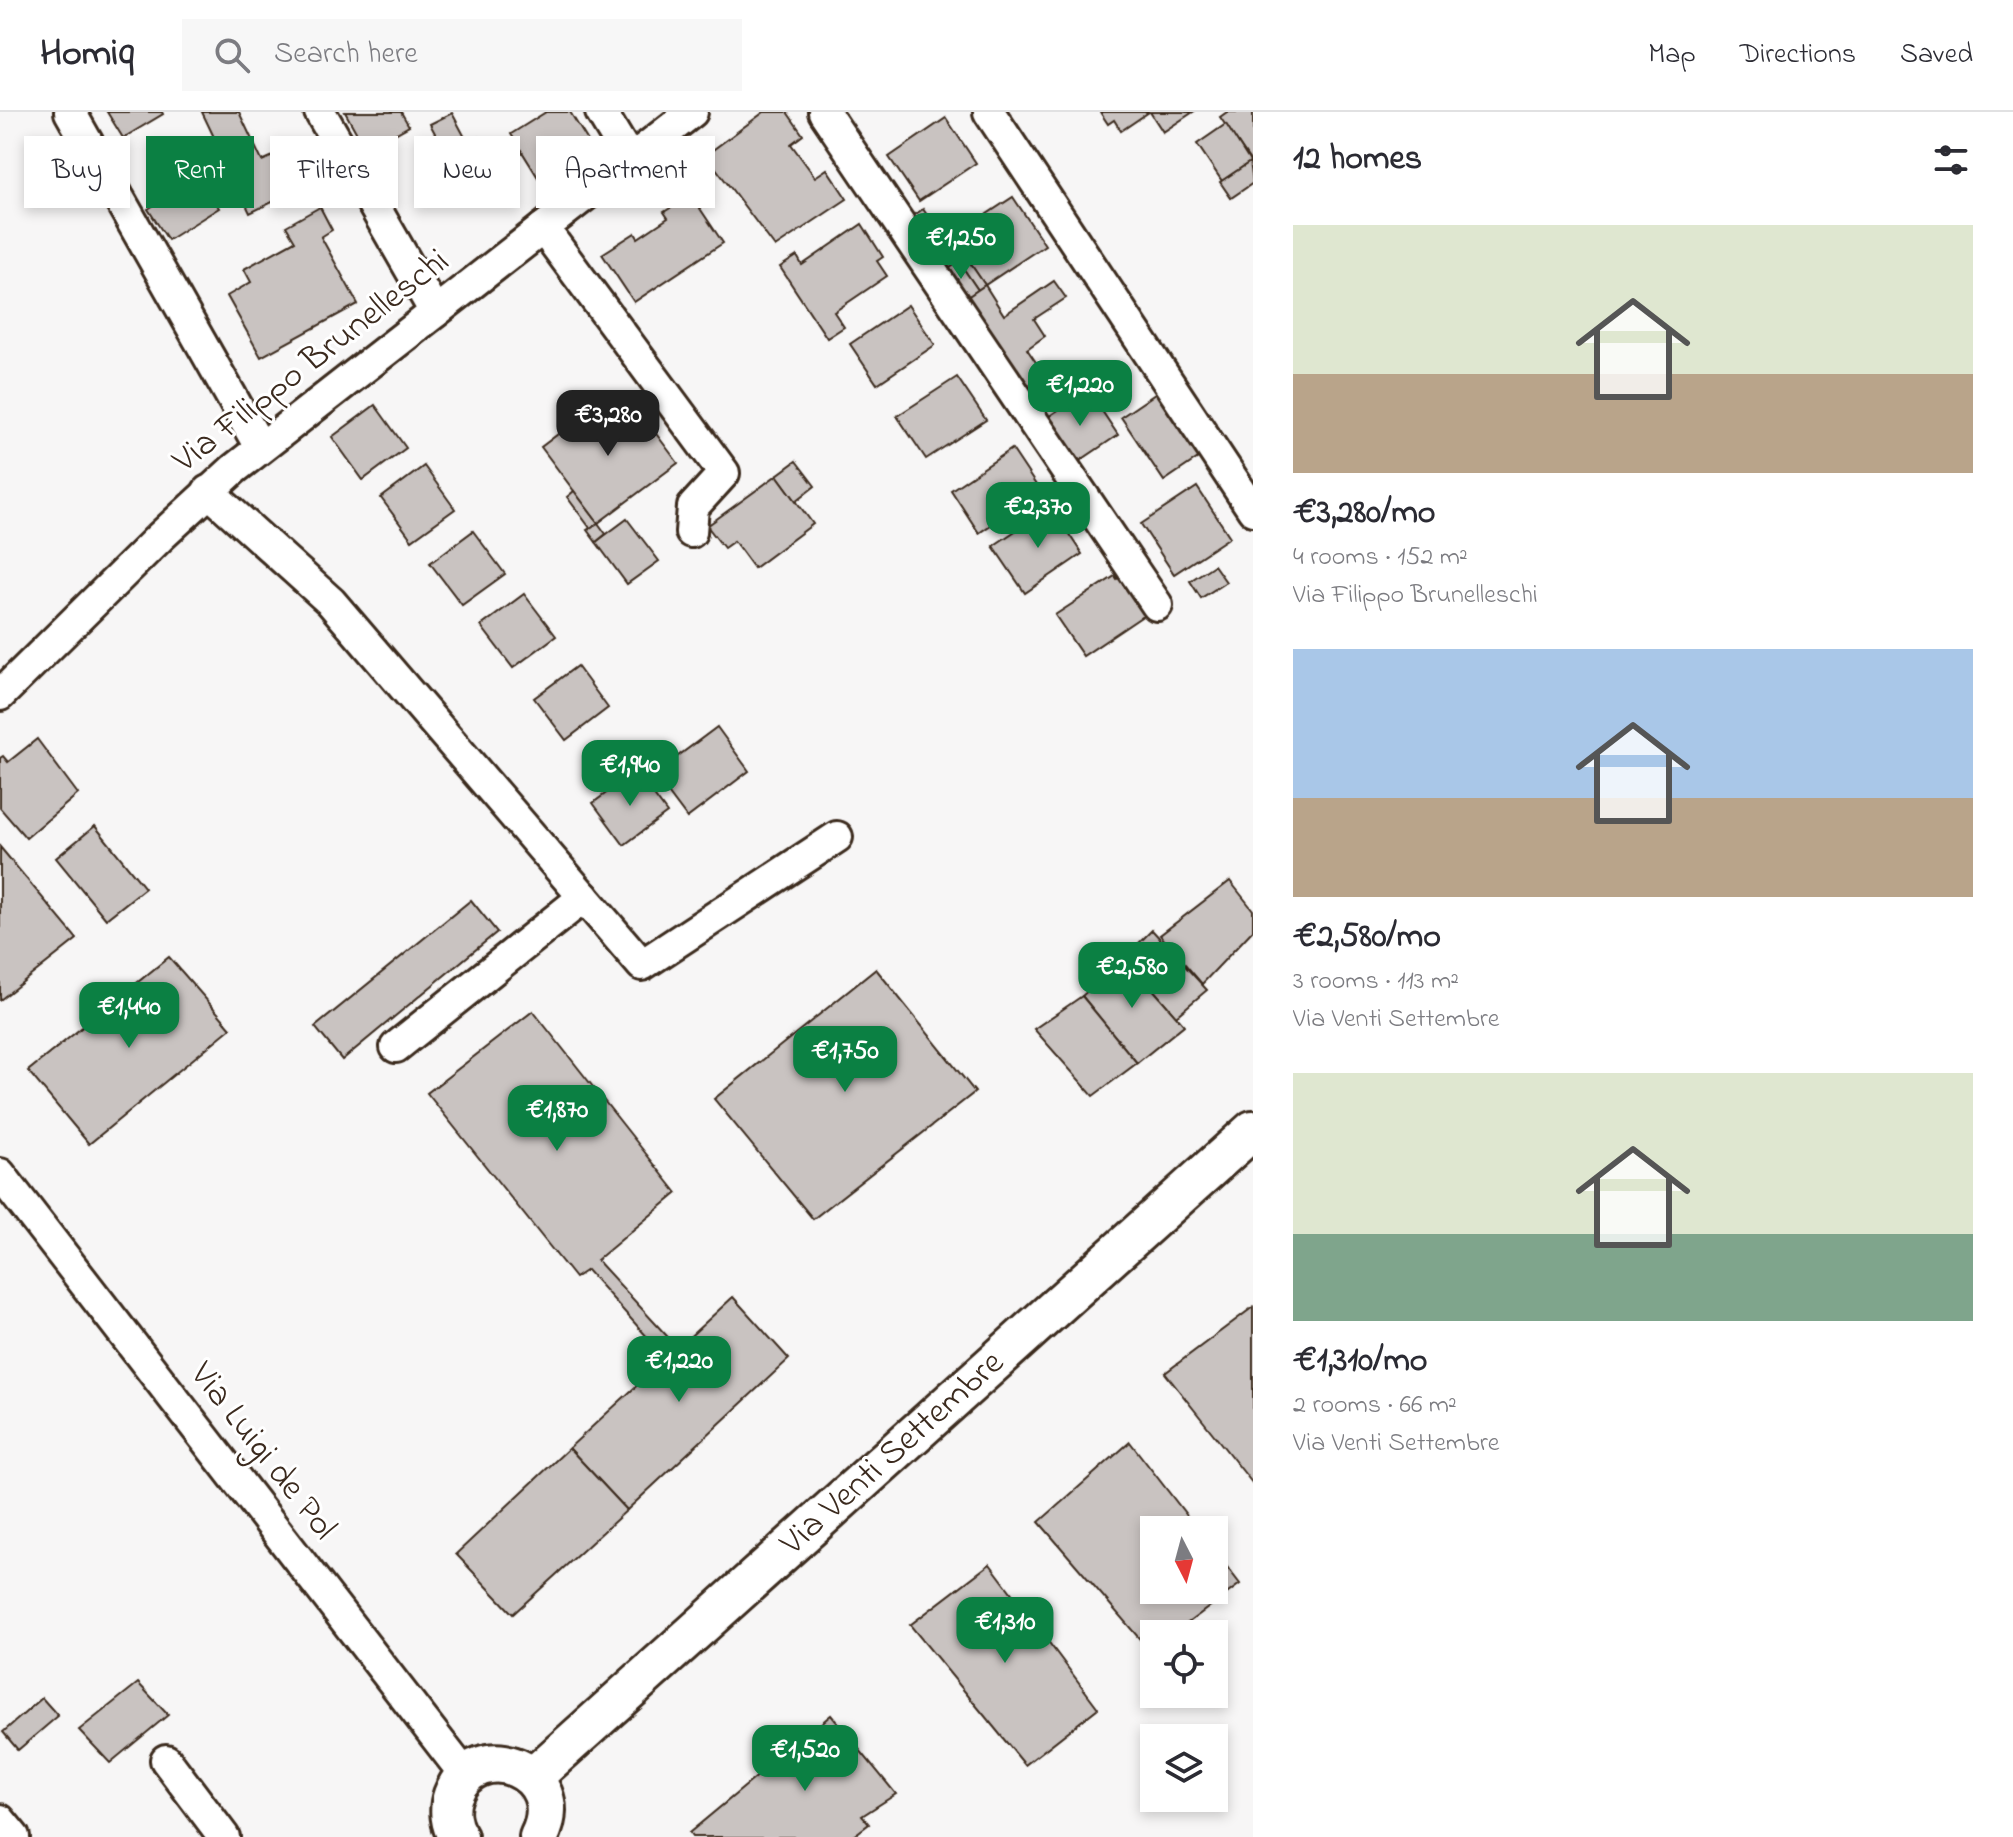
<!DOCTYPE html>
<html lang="en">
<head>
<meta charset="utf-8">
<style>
	:root { --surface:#fff; --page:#f7f7f7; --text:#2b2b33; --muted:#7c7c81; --line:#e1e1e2; --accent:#0b8043 }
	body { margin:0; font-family:"Indie Flower",sans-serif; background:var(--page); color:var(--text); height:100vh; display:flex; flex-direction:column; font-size:30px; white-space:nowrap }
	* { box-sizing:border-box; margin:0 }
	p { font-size:26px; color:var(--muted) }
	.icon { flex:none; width:44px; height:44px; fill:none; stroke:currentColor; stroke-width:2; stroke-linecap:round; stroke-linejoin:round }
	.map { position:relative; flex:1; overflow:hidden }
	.details { display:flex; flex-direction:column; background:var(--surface); width:760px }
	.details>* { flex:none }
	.guide { position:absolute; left:24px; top:24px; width:760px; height:72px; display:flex; gap:16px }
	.needle { width:52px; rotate:174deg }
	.controls { position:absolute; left:1140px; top:1404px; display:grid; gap:16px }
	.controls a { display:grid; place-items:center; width:88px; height:88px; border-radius:0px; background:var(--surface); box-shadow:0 4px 12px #0003; font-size:40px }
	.price { position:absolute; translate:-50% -68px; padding:0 18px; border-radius:16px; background:var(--accent); color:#fff; font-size:26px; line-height:52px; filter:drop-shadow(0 2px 4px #0008) }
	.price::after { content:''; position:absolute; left:50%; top:48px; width:24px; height:18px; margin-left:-12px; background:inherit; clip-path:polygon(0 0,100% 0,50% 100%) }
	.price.selected { background:#222; color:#fff }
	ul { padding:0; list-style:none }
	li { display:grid; align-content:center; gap:16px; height:424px; padding:0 40px }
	li span { display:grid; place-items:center; height:248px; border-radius:0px; color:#555 }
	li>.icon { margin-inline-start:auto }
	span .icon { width:144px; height:144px; fill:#fffc; stroke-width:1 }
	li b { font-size:34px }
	h2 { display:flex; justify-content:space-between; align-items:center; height:96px; padding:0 40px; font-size:34px }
	.chip { padding:0 28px; border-radius:0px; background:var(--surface); box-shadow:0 4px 12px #0003; font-size:28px; line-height:72px }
	.chip.selected { background:var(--accent); color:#fff }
	header { display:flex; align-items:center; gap:48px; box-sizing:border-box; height:112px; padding:0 40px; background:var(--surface); border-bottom:2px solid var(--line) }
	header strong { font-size:38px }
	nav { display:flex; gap:44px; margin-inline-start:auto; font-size:28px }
	.search { width:560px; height:72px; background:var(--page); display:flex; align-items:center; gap:20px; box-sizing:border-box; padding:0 28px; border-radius:0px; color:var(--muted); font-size:30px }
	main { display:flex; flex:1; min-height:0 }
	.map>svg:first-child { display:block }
	.building { fill:#c9c3c1; stroke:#3b2a1e; stroke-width:2 }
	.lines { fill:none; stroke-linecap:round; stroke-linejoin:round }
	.minor-casing { stroke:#3b2a1e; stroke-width:36 }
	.major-casing { stroke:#3b2a1e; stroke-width:44 }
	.minor { stroke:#fff; stroke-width:30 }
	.major { stroke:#fff; stroke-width:38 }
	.labels { text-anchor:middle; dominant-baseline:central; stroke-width:6; stroke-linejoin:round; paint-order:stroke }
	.street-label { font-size:36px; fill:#3b2a1e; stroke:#fff }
</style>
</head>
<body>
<header>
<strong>Homiq</strong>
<div class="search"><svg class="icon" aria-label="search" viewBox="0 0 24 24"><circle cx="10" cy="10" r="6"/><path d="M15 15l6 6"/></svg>Search here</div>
<nav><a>Map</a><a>Directions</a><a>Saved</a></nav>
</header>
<main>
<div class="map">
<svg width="1253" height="1725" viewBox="0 0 1253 1725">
	<rect width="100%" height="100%" fill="#f7f6f6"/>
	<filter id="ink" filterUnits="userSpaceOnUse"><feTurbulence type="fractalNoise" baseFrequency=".0125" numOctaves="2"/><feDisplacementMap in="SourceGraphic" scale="16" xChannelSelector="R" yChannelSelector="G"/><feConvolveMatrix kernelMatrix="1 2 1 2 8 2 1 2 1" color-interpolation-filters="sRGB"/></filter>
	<g filter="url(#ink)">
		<!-- building -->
		<g class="building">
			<polygon points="107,0 162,0 163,2 123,26"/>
			<polygon points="202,0 239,0 262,49 273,44 291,81 250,101"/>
			<polygon points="345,0 401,0 409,14 366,38"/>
			<polygon points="546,0 570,0 591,34 539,67 511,22"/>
			<polygon points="764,0 787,0 803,23 791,32 815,65 827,57 847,87 775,135 706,43"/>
			<polygon points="1100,0 1149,0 1121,19 1114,8 1108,12"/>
			<polygon points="1150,0 1193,0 1163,20"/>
			<polygon points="1227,0 1253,0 1253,53 1220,5"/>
			<polygon points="452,1 468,31 479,25 491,48 459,66 430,12"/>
			<polygon points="946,6 976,51 919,89 889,45"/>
			<polygon points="1226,12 1250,50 1222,69 1197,32"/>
			<polygon points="1250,50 1253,71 1231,86 1220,70"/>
			<polygon points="199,65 219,96 168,128 148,97"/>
			<polygon points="691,83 723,131 634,190 602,142 635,121 638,126 668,106 664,100"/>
			<polygon points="1013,85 1045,133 985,173 952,125"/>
			<polygon points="320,95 332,118 321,125 358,192 261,245 227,184 251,170 244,157 295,129 286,114"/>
			<polygon points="923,97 959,150 942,162 906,109"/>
			<polygon points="862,112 883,145 877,149 887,164 834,200 844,215 827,226 780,155 797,144 802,153"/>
			<polygon points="966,145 985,173 978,178 959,150"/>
			<polygon points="959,150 978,178 963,188 944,160"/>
			<polygon points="1054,169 1066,186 1034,207 1045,224 1027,237 1048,268 1027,283 963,188 985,173 1004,203"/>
			<polygon points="908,193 935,233 877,272 850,232"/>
			<polygon points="957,265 986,308 926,347 897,304"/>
			<polygon points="1164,276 1207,340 1164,369 1121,305"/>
			<polygon points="1088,278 1118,323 1072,354 1042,309"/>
			<polygon points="607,285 627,313 642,303 678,351 598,411 541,335"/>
			<polygon points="375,293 406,336 363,368 332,325"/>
			<polygon points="1012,337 1040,379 979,421 951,378"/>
			<polygon points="796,349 815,374 796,389 777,363"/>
			<polygon points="424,354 455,397 412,428 381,386"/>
			<polygon points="777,363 813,412 754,456 734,429 724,436 707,414"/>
			<polygon points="1197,375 1230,425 1174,462 1141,412"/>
			<polygon points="574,379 598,411 590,416 567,385"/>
			<polygon points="1051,395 1082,442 1025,481 993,434"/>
			<polygon points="627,407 659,449 627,472 596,430"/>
			<polygon points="598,411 606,422 596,430 587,418"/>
			<polygon points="473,419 505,462 462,493 430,451"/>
			<polygon points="1214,453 1226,470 1201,486 1190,469"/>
			<polygon points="1128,460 1153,497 1083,544 1055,503 1115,464 1117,467"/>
			<polygon points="524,482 556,524 513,556 481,514"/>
			<polygon points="577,554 608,596 566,628 534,586"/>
			<polygon points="717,615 749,659 687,706 654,662"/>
			<polygon points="37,627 78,682 26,726 0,696 0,646 3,644 8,650"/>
			<polygon points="636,659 667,701 624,733 593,691"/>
			<polygon points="95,714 145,776 106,807 56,746"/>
			<polygon points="0,735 77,827 0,888"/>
			<polygon points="1230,769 1253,798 1253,818 1202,872 1160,823"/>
			<polygon points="471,788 497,820 342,948 315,915"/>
			<polygon points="1152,818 1207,878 1176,904 1125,845"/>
			<polygon points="169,845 231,916 89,1032 28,959"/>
			<polygon points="1125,845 1184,913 1137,951 1082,884"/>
			<polygon points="876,857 975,980 813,1107 714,987"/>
			<polygon points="1082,884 1137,951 1093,984 1034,917"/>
			<polygon points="533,899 677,1081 597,1148 678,1236 667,1247 587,1158 575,1166 427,981"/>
			<polygon points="733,1185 789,1247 627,1398 569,1336"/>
			<polygon points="1253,1195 1253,1372 1165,1261"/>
			<polygon points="1130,1330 1198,1418 1154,1418 1154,1478 1214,1478 1214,1438 1240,1472 1173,1522 1154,1522 1154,1536 1150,1539 1039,1410"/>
			<polygon points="569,1336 627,1398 513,1502 456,1442"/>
			<polygon points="990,1452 1098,1596 1025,1653 910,1513"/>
			<polygon points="138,1571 168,1603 110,1651 79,1618"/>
			<polygon points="42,1586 58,1604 18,1638 3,1620"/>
			<polygon points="831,1603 896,1682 862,1704 869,1712 852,1725 692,1725 689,1721"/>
		</g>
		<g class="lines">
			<!-- minor casing -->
			<g class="minor-casing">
				<g id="minor">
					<polyline points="70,0 260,335"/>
					<polyline points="320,0 435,200"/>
					<polyline points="601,0 630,48"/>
					<polyline points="824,0 1157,493"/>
					<polyline points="989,0 1253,398"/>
					<polyline points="543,116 724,361 693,395 691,420"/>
					<polyline points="208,379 331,490 642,853 837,725"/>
					<polyline points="0,583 160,425 234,357 692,0"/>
					<polyline points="396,935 584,785"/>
					<polyline points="0,1062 466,1664"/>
					<polyline points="166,1648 224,1725"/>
					<polyline points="0,1708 14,1725"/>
				</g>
			</g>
			<!-- major casing -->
			<g class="major-casing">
				<g id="major">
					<polyline points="533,1665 1253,1018"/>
					<path d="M458 1725C450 1713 448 1697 453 1683 476 1621 572 1659 539 1725"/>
				</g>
			</g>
			<!-- minor -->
			<use href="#minor" class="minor"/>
			<!-- major -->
			<use href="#major" class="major"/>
		</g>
	</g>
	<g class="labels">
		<!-- street labels -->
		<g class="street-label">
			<text transform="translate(312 250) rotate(-38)">Via Filippo Brunelleschi</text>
			<text transform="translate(262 1340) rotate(52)">Via Luigi de Pol</text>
			<text transform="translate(893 1342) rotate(-42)">Via Venti Settembre</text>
		</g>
	</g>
</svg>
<div class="controls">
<a><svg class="needle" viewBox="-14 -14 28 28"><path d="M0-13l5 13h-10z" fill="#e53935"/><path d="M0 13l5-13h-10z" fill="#7c7c81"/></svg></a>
<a><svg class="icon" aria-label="locate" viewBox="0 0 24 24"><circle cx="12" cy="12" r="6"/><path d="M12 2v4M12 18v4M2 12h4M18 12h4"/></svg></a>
<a><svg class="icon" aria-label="layers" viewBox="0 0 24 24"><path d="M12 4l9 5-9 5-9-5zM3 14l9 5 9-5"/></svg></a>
</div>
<b class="price" style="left:961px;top:169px">€1,250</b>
<b class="price" style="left:1080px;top:316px">€1,220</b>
<b class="price selected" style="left:608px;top:346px">€3,280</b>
<b class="price" style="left:1038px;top:438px">€2,370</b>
<b class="price" style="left:630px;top:696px">€1,940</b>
<b class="price" style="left:1132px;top:898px">€2,580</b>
<b class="price" style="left:129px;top:938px">€1,440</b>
<b class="price" style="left:845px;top:982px">€1,750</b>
<b class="price" style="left:557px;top:1041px">€1,870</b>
<b class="price" style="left:679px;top:1292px">€1,220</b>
<b class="price" style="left:1005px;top:1553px">€1,310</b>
<b class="price" style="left:805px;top:1681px">€1,520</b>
<div class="guide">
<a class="chip">Buy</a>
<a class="chip selected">Rent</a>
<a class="chip">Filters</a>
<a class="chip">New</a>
<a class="chip">Apartment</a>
</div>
</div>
<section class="details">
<h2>12 homes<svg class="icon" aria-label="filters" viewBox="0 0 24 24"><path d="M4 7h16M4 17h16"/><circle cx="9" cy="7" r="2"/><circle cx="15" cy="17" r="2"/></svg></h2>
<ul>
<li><span style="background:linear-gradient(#dfe7d0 60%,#b9a48a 0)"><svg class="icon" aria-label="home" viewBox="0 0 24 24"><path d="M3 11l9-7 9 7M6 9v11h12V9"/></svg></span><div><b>€3,280/mo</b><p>4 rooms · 152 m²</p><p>Via Filippo Brunelleschi</p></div></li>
<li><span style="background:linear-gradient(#a9c7e8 60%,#b9a48a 0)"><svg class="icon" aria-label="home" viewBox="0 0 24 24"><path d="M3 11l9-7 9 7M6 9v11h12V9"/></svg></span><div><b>€2,580/mo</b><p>3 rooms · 113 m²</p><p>Via Venti Settembre</p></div></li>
<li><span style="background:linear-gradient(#dfe7d0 65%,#7fa58c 0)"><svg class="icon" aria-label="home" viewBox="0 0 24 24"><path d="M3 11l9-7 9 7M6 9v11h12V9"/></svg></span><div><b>€1,310/mo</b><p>2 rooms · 66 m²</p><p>Via Venti Settembre</p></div></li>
</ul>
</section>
</main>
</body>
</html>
